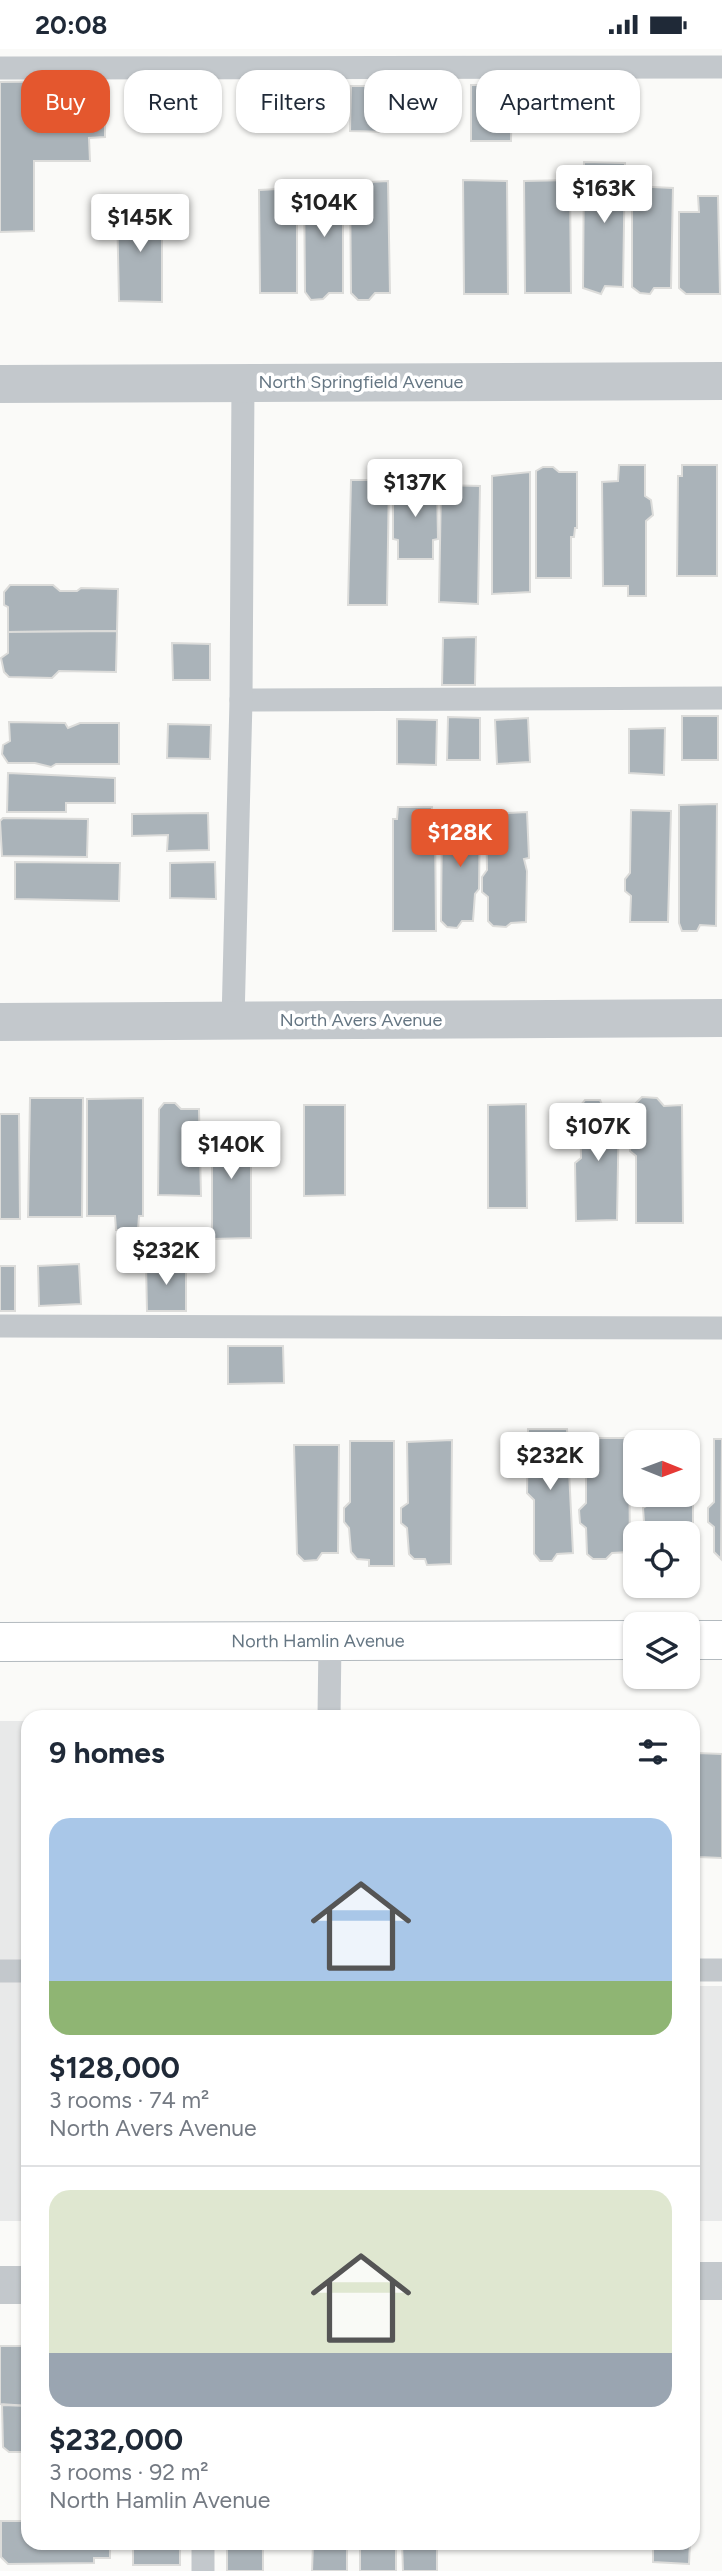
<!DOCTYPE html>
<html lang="en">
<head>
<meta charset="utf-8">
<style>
	:root { --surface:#fff; --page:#f2f2f3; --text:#1f2937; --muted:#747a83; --line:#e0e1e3; --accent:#e4572e }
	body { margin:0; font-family:Figtree,sans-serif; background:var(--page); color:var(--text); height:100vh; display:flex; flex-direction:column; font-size:26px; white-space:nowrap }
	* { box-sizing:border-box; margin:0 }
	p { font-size:23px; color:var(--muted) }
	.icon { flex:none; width:38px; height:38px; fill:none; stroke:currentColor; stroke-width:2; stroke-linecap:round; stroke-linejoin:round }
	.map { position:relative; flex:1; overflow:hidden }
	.sheet { position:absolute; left:21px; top:1661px; width:679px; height:840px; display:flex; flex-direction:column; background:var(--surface); border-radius:21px; box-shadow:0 2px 5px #0004 }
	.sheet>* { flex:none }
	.top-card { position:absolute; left:21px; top:21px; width:681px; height:63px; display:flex; gap:14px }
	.needle { width:46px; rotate:91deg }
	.tools { position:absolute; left:623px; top:1381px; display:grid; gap:14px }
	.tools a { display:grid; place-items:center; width:77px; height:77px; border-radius:14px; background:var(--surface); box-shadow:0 2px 5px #0004; font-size:35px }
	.price { position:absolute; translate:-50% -60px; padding:0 16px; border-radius:7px; background:#fff; color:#222; font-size:23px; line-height:46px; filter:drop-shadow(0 2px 4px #0008) }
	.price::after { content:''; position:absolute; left:50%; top:42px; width:21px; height:16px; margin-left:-10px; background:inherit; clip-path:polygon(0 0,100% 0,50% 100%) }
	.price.selected { background:var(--accent); color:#fff }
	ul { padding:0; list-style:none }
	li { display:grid; align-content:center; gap:14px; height:371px; padding:0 28px }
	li+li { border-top:2px solid var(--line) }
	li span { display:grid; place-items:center; height:217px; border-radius:21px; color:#555 }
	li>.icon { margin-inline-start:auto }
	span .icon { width:126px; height:126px; fill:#fffc; stroke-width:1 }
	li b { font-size:30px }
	h2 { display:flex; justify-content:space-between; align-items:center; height:84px; padding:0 28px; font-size:30px }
	.tag { padding:0 24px; border-radius:21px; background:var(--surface); box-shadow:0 2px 5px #0004; font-size:24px; line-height:63px }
	.tag.selected { background:var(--accent); color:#fff }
	.status { display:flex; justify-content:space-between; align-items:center; height:49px; padding:0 35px; background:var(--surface); direction:ltr }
	.status svg { height:19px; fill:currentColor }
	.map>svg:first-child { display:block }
	.built { fill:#e8e9e9 }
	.building { fill:#aab3b9; stroke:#dcdcda; stroke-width:2 }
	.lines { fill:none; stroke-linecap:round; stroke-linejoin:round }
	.secondary-casing { stroke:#b3babf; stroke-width:40 }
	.lane { stroke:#c3c8cc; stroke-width:23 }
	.street { stroke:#c3c8cc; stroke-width:38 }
	.secondary { stroke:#fff; stroke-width:38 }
	.labels { text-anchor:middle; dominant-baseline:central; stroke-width:7; stroke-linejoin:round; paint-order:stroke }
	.street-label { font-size:18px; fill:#657683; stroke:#fff }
</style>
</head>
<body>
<div class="status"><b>20:08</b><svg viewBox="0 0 49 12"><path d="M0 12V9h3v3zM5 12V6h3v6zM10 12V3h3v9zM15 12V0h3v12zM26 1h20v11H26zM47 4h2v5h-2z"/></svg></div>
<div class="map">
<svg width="722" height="2522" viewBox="0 0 722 2522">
	<rect width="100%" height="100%" fill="#fafaf8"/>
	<!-- built -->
	<g class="built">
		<rect x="0" y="1672" width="28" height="500"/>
		<rect x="693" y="1937" width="29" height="235"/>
	</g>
	<!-- building -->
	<g class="building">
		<polygon points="586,31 627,34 625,73 584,71"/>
		<polygon points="88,32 88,57 105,57 105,88 89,89 90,112 34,112 34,182 0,183 0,33"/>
		<polygon points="524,34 577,34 577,78 523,77"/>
		<polygon points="471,36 512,36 511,92 471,92"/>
		<polygon points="351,37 389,37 389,83 350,82"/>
		<polygon points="584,113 625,114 623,238 605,237 601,245 583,239"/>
		<polygon points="463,131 507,132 508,245 464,245"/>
		<polygon points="570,131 571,244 525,244 524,132"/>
		<polygon points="388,132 390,244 375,244 369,251 358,251 351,244 350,134"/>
		<polygon points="304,133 343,133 343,244 329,244 323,250 311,251 305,243"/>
		<polygon points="632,137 673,139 671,239 654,239 650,245 640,244 632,238"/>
		<polygon points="297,139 297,244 260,244 259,141"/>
		<polygon points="698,147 718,147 720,245 686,245 679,239 679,163 699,163"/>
		<polygon points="117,159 162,159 162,253 119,252"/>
		<polygon points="619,416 645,416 645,447 651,451 653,466 646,472 646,547 628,547 628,537 603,537 602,433 618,432"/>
		<polygon points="682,416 717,416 717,527 677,527 678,427 682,427"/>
		<polygon points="543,418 553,418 559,423 577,423 577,479 575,479 574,488 571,488 571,529 536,529 536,422"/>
		<polygon points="530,423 530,543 492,545 492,427"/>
		<polygon points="351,431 389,431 387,556 348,556"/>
		<polygon points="393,433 437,434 438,490 433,491 433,510 398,510 398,491 393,490"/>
		<polygon points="441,436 480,437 478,555 439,553"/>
		<polygon points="10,536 53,536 60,542 77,542 81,539 118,540 117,582 8,583 8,558 4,556 4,543"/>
		<polygon points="117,582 116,623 59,622 52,629 9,628 4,623 1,609 8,604 8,583"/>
		<polygon points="476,588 475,636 442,636 443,589"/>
		<polygon points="172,594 210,595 210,631 173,631"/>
		<rect x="682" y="667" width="36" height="44"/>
		<polygon points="448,668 480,669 480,711 447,711"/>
		<polygon points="528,669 530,713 497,715 495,671"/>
		<polygon points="397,670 437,671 436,716 397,715"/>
		<polygon points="9,673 65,674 68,679 80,674 119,674 119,715 56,715 51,718 35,714 8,714 2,705 3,696 10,692"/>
		<polygon points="168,675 211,676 210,710 167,709"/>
		<polygon points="665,679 664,726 629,724 629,680"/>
		<polygon points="8,724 115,729 115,754 66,754 66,763 7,763"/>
		<polygon points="717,755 716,877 700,876 697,882 682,882 679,874 679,756"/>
		<polygon points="398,758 432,758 431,771 435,772 436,882 393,882 393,770 397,770"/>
		<polygon points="631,761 671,762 668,873 630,873 631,847 625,842 625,830 630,824"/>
		<polygon points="527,763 529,809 524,810 527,822 526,873 511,874 506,878 493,877 488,872 488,848 482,843 482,828 487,821 486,765"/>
		<polygon points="208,764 209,801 167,802 168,786 132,787 132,765"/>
		<polygon points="442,768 480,768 479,840 475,845 473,872 462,872 457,879 447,878 441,872"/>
		<polygon points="3,769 88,770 87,808 2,807 0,772"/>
		<polygon points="15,813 120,814 119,852 15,850"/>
		<polygon points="215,813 216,850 170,849 170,814"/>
		<polygon points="642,1048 657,1049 664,1057 682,1056 683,1174 636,1174 636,1107 630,1102 631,1087 636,1082 635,1055"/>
		<polygon points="30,1049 83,1049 82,1168 28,1168"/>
		<polygon points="143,1049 143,1167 139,1167 138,1181 116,1181 115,1167 87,1167 87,1050"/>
		<polygon points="585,1051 600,1051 603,1058 619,1058 617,1171 576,1172 575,1114 581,1109 580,1057"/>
		<polygon points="164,1054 175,1054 181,1060 199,1060 201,1147 158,1146 159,1060"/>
		<polygon points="526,1055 527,1159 488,1159 488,1056"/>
		<polygon points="304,1056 345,1056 345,1146 304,1147"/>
		<polygon points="0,1065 19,1065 20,1170 0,1170"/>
		<polygon points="212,1074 251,1074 251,1189 212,1190"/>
		<polygon points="186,1214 186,1262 147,1262 146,1215"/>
		<polygon points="79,1215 81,1255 39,1257 38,1217"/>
		<rect x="0" y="1217" width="15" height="45"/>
		<polygon points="228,1297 283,1297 284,1334 228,1335"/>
		<polygon points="528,1380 567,1380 573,1504 557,1505 552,1512 540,1512 534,1505 534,1451 527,1444"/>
		<polygon points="693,1388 693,1503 688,1503 688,1484 650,1484 650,1477 644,1473 643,1459 650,1455 650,1446 688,1446 688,1393 650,1393 650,1389"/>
		<polygon points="586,1389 629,1389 630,1503 612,1504 606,1510 593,1510 587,1505 586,1479 580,1474 579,1461 586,1454"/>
		<polygon points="714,1390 722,1390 721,1510 714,1503 714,1478 708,1473 708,1459 714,1453"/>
		<polygon points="452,1391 451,1515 427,1516 425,1510 414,1510 409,1505 407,1479 401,1474 401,1459 408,1454 407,1393"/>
		<polygon points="350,1392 394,1392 394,1517 369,1517 369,1511 357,1510 351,1503 349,1479 344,1473 344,1459 350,1453"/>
		<polygon points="294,1396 339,1396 338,1504 322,1504 317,1511 304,1512 297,1505"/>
		<polygon points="697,1704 722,1705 722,1809 698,1808 699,1796 695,1795"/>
		<polygon points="0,2297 28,2297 28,2357 0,2355"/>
		<polygon points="2,2356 28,2357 28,2403 9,2403 3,2398"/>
		<polygon points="1,2472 28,2472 28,2494 110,2494 110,2509 94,2509 94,2514 8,2515 1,2508"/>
		<rect x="133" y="2494" width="47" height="22"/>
		<rect x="227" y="2494" width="36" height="28"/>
		<polygon points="313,2494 347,2494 347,2522 312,2522"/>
		<rect x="360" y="2494" width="36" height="28"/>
		<polygon points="402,2494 437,2494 437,2522 403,2522"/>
		<polygon points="653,2494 690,2494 689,2515 653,2513"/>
	</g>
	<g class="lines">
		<!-- secondary casing -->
		<g class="secondary-casing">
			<g id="secondary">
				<polyline points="688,1591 722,1591"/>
				<path id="s1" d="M0 1593 635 1591"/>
			</g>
		</g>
		<!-- lane -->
		<g class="lane">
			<polyline points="0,19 722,18"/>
			<polyline points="241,651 722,649"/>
			<polyline points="233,972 241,651 243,334"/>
			<polyline points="0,1277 722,1279"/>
			<polyline points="329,1668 330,1592"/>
			<polyline points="693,1921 722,1921"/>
			<polyline points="0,1922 28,1922"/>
			<polyline points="203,2494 203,2522"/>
		</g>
		<!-- street -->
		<g class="street">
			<polyline points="0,335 722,332"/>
			<polyline points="0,973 722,969"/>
			<polyline points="693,2232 722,2232"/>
			<polyline points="0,2236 28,2236"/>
		</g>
		<!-- secondary -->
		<use href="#secondary" class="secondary"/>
	</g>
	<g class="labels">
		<!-- street labels -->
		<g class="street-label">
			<text x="361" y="333">North Springfield Avenue</text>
			<text x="361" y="971">North Avers Avenue</text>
			<text stroke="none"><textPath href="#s1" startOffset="318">North Hamlin Avenue</textPath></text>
		</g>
	</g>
</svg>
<div class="tools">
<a><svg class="needle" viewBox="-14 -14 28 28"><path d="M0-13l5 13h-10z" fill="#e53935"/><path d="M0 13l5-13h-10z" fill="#747a83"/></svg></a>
<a><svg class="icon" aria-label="locate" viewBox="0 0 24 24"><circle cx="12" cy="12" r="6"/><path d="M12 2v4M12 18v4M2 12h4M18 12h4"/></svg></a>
<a><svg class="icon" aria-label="layers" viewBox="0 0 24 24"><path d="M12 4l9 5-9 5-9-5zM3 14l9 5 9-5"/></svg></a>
</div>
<b class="price" style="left:604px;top:176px">$163K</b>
<b class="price" style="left:324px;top:190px">$104K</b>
<b class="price" style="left:140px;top:205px">$145K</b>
<b class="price" style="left:415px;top:470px">$137K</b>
<b class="price selected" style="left:460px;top:820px">$128K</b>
<b class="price" style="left:598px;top:1114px">$107K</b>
<b class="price" style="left:231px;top:1132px">$140K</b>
<b class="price" style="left:166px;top:1238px">$232K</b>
<b class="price" style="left:550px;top:1443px">$232K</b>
<div class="top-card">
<a class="tag selected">Buy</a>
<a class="tag">Rent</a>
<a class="tag">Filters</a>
<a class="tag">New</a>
<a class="tag">Apartment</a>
</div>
<section class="sheet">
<h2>9 homes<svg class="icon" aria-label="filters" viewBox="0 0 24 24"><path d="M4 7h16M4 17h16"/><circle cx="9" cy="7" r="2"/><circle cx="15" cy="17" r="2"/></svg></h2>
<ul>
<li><span style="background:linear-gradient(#a9c7e8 75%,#8fb573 0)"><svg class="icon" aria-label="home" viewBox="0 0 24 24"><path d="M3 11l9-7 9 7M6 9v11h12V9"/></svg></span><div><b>$128,000</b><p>3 rooms · 74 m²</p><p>North Avers Avenue</p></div></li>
<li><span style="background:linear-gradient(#dfe7d0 75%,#9aa5b1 0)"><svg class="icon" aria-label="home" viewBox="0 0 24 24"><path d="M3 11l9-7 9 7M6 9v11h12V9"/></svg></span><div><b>$232,000</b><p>3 rooms · 92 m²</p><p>North Hamlin Avenue</p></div></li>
</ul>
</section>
</div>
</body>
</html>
